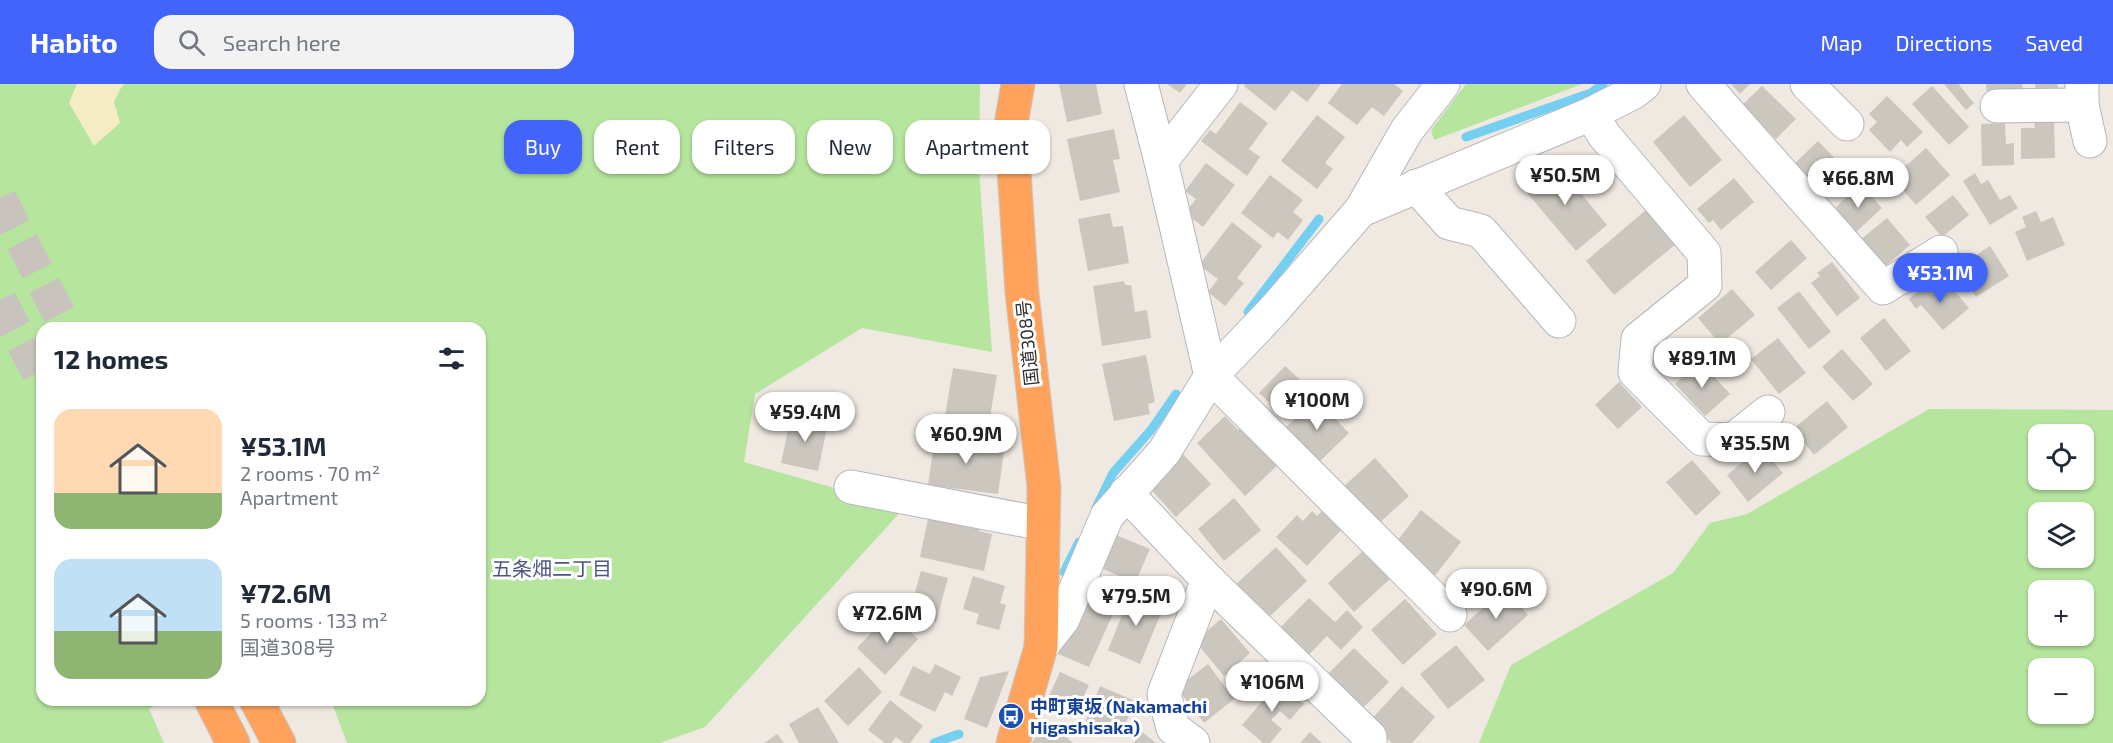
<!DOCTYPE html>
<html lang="en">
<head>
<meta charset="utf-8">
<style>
	:root { --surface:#fff; --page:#f2f2f3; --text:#1f2937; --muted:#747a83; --accent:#4264fb }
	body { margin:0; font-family:"Exo 2","Noto Sans JP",sans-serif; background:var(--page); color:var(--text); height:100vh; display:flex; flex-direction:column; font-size:22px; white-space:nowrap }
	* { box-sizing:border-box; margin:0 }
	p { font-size:20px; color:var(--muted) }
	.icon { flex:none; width:33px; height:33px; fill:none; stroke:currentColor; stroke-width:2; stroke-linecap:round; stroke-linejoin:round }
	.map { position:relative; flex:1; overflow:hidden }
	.drawer { position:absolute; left:36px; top:238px; width:450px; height:384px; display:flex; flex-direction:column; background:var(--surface); border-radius:18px; box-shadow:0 2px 4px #0004 }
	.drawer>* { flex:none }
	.hud { position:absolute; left:504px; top:36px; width:570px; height:54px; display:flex; gap:12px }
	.buttons { position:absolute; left:2028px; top:340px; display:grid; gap:12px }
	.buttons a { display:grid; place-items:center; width:66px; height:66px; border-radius:12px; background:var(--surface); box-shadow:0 2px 4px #0004; font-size:30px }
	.price { position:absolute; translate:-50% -51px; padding:0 14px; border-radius:21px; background:#fff; color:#222; font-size:20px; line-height:39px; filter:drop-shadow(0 2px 3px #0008) }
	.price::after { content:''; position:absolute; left:50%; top:36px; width:18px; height:14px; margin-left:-9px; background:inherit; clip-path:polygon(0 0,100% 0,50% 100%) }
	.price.on { background:var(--accent); color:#fff }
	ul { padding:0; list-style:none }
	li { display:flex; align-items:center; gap:18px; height:150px; padding:0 18px }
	li span { display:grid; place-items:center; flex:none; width:168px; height:120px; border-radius:18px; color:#555 }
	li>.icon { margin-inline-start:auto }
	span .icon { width:72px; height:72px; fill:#fffc; stroke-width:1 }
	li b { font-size:26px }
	h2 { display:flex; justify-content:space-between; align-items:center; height:72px; padding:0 18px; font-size:26px }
	.pill { padding:0 21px; border-radius:18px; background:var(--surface); box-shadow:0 2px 4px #0004; font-size:21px; line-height:54px }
	.pill.on { background:var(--accent); color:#fff }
	header { display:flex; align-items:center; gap:36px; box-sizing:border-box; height:84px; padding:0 30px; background:var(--accent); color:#fff }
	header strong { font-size:28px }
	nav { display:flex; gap:33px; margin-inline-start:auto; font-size:21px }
	.search { width:420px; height:54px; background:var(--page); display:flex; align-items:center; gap:15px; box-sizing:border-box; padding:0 21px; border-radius:18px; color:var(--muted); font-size:22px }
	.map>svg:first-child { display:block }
	.green { fill:#b6e59e; fill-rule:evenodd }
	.sand { fill:#f3ecc5 }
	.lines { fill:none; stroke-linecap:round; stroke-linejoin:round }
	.stream { stroke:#75cff0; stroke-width:9 }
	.building { fill:#cbc7bf }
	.highway-tunnel { stroke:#c8c4bd; stroke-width:33; stroke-dasharray:33 16; stroke-linecap:butt }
	.minor-casing { stroke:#b4b7c1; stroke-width:35 }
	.highway-casing { stroke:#c9c9c9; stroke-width:35 }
	.minor { stroke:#fff; stroke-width:33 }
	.highway { stroke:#ffa35c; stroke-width:33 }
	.labels { text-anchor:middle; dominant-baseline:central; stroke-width:6; stroke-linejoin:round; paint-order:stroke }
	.street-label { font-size:18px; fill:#2e2e2e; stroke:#fff }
	.transit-label { font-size:18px; font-weight:bold; fill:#164399; stroke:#fff; text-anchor:start }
	.neighbourhood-label { font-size:20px; fill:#4d5680; stroke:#fff }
</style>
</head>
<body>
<header>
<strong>Habito</strong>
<div class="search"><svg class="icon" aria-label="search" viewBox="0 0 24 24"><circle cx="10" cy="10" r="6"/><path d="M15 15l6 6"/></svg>Search here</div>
<nav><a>Map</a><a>Directions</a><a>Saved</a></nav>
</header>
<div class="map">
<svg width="2113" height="659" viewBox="0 0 2113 659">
	<rect width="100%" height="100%" fill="#efe9e1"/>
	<!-- green -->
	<g class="green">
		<polygon points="0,0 980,0 979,84 992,268 862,244 755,310 744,378 904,424 705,643 660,659 347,659 331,617 480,616 480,244 42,244 42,616 163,617 149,625 164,659 0,659"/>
		<polygon points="1466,0 1582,0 1434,56 1431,46"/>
		<path d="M1929 325 2113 326V659H1479L1511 581 1673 489 1710 439 1747 430ZM2038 351H2084V396H2038ZM2038 429H2084V474H2038ZM2038 507H2084V552H2038ZM2038 585H2084V630H2038Z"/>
	</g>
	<!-- sand -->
	<polygon class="sand" points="77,0 125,0 122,2 114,18 120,39 94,62 69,19"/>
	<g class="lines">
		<!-- stream -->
		<g class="stream">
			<polyline points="1466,53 1591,9 1603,0"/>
			<polyline points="1248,228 1319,135"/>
			<polyline points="1096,424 1113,389 1151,346 1176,310"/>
			<polyline points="1064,488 1079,458"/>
			<polyline points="934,659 959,650"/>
		</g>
	</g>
	<!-- building -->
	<g class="building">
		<polygon points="1059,0 1096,0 1102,30 1067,38"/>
		<polygon points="1167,0 1187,0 1180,9"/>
		<polygon points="1245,0 1321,0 1307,18 1292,6 1275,27 1244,2"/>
		<polygon points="1342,0 1394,0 1403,7 1384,32 1372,23 1357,41 1328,19"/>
		<polygon points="1731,0 1750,0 1740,10"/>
		<polygon points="1944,0 1960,0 1959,1 1974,19 1966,26"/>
		<polygon points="1986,0 2022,0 2023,8 1987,11"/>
		<polygon points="2035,0 2058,0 2058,6 2036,8"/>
		<polygon points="1762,2 1796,35 1776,55 1741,22"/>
		<polygon points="1932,2 1969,43 1949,61 1912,20"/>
		<polygon points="1887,12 1923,48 1907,63 1901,56 1890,68 1869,46 1877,38 1869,30"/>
		<polygon points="1240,18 1268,39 1249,65 1260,73 1247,92 1201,57 1210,46 1216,50"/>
		<polygon points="1317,31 1345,53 1325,79 1333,85 1317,105 1281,77"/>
		<polygon points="1684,31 1722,76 1690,103 1653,58"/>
		<polygon points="2034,37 2054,37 2055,74 2021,75 2021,44 2035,44"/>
		<polygon points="2005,39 2006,60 2014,59 2014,81 1982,82 1981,40"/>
		<polygon points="1114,45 1120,75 1113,76 1120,108 1080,117 1067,55"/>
		<polygon points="1818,57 1843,83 1819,106 1795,79"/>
		<polygon points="1926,64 1950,91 1916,121 1897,99 1903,93 1899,88"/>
		<polygon points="1555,78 1607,141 1576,167 1523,104"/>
		<polygon points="1206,79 1235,101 1203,143 1185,129 1196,115 1185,107"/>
		<polygon points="1975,89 1981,100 1988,96 2000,116 2010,111 2018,124 1990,141 1963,97"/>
		<polygon points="1270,91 1303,116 1293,128 1303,136 1288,156 1278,148 1273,154 1241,129"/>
		<polygon points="1734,94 1754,118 1721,146 1713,136 1709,139 1697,125"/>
		<polygon points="1860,100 1882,124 1855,149 1833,126"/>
		<polygon points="1953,111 1969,131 1942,153 1925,133"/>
		<polygon points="1647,125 1676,160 1614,211 1586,177"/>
		<polygon points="2036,127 2041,138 2053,133 2065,161 2027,177 2015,148 2026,143 2022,133"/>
		<polygon points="1110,129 1113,143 1123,142 1129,179 1088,187 1078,135"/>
		<polygon points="1887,134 1910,161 1883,184 1860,156"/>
		<polygon points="1232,138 1262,162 1237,194 1244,199 1225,222 1208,208 1218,195 1199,181"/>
		<polygon points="1791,156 1807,174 1771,206 1755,188"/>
		<polygon points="1990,162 2009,192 1976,213 1957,184"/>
		<polygon points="1832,178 1860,214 1837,232 1811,199 1820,192 1817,189"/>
		<polygon points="1124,197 1125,201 1131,201 1135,228 1147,226 1151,254 1102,262 1093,202"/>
		<polygon points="1946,197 1969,224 1943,246 1921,221 1916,225 1909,215 1925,201 1932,209"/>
		<polygon points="1732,205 1755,231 1720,260 1698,234"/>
		<polygon points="1799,207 1831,248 1809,265 1777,224"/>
		<polygon points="1884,234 1911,267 1886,287 1860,254"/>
		<polygon points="1778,254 1806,289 1779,310 1751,275"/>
		<polygon points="1842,265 1873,300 1853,317 1822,283"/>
		<polygon points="1146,271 1155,318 1148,320 1150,330 1114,337 1102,280"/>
		<polygon points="1700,277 1730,310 1705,332 1675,300"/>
		<polygon points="1285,282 1311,306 1285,333 1259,309"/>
		<polygon points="953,284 997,291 988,345 944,338"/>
		<polygon points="1619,298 1642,323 1618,345 1595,321"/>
		<polygon points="1316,315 1349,349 1318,379 1285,344"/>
		<polygon points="1827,317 1848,343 1814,371 1793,345"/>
		<polygon points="791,332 828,339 818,387 781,379"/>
		<polygon points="1225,332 1238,346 1243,341 1279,380 1245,412 1197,359"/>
		<polygon points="935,352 1005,361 998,410 928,401"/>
		<polygon points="1761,363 1783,389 1748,418 1727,391"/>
		<polygon points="1182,369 1211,400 1176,433 1147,401"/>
		<polygon points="1375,374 1409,412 1377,441 1343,403"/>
		<polygon points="1692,376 1721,409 1696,432 1666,398"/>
		<polygon points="1234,414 1261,446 1224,477 1198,445"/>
		<polygon points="930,425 981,436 979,447 992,450 984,487 920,473"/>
		<polygon points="1323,426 1343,444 1307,482 1276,453 1297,431 1303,437 1312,427 1317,432"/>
		<polygon points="1421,426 1461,458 1434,493 1394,461"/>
		<polygon points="1106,447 1150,465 1135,499 1092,480"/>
		<polygon points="1276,463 1307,497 1265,537 1233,503"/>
		<polygon points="1365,465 1391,494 1354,528 1328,499"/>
		<polygon points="921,487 948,494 936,538 909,530"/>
		<polygon points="973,492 1005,502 1000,519 1006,521 999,546 976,540 979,530 963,525"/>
		<polygon points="1505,504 1528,531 1488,567 1464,541"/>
		<polygon points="1083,506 1117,521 1089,583 1056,569"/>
		<polygon points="1132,506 1165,520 1140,580 1108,566"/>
		<polygon points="1309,514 1335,538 1347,526 1363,543 1341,566 1327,552 1305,575 1276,548"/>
		<polygon points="1405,515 1437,550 1403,581 1371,546"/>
		<polygon points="890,529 918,555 885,591 857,564"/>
		<polygon points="1221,535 1250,569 1224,592 1195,557"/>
		<polygon points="1456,561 1485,596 1448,625 1420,590"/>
		<polygon points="1354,564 1389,598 1357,630 1322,596"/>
		<polygon points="935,580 961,593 952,612 945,608 935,628 899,611 913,582 930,590"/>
		<polygon points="1208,580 1234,615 1204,639 1177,604"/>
		<polygon points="859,583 882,608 848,642 824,617"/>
		<polygon points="1009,587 987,644 964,635 980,593"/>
		<polygon points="1060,588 1089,601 1076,629 1047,616"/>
		<polygon points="1279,598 1304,620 1290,636 1280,627 1271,636 1282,645 1270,659 1263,659 1242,641"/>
		<polygon points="1100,602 1135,617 1120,653 1085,639"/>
		<polygon points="1402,602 1435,633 1412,659 1392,659 1369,638"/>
		<polygon points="890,616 923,642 910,659 904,659 896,653 891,659 885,659 868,646"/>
		<polygon points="818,623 839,659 799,659 789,640"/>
		<polygon points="1049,638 1073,659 1031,659"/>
		<polygon points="1142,648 1156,659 1134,659"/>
		<polygon points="1310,648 1322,659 1300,659"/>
		<polygon points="777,650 784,659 764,659"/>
	</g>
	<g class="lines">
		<!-- highway-tunnel -->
		<g class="highway-tunnel">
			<polyline points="0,114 66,244"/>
			<polyline points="0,216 42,296"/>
		</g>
		<!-- minor casing -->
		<g class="minor-casing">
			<g id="minor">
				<polyline points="1141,0 1161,77 1211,292 1450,531"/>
				<polyline points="1703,0 1883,204 1941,168"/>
				<polyline points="1807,0 1847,40"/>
				<polyline points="2082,0 2082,21 2090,57"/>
				<polyline points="1997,22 2082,21"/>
				<polyline points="1591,30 1604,51 1704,169 1705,201 1638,255 1635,288 1702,355 1733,356 1768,328"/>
				<polyline points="1161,77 1221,0"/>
				<polyline points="1416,102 1449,139 1481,147 1559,237"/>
				<polyline points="1361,126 1591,30 1634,8 1644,0"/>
				<polyline points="851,403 1043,440"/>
				<polyline points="1126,409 1208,496 1370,653 1370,659"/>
				<polyline points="1041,563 1063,535 1107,432 1164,368 1211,292 1272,228 1361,126 1407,46 1443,0"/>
				<polyline points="1193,659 1173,644 1164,610 1208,496"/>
			</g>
		</g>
		<!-- highway casing -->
		<g class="highway-casing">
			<g id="highway">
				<polyline points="211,616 233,659"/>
				<polyline points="256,616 279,659"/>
				<polyline points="1013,659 1041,563 1044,403 1022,209 1011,40 1018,0"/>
			</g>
		</g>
		<!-- minor -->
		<use href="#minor" class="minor"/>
		<!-- highway -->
		<use href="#highway" class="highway"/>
	</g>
	<!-- icons -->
	<defs>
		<g id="bus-disc" transform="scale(1.35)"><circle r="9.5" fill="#1a4fb4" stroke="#fff"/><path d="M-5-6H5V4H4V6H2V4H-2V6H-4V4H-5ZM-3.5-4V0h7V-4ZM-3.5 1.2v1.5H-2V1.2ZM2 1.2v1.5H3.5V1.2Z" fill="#fff"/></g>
	</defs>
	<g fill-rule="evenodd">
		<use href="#bus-disc" x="1011" y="632"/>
	</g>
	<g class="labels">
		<!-- street labels -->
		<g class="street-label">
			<text transform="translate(1027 259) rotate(-96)">国道308号</text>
		</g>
		<!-- transit labels -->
		<g class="transit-label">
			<text x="1030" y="622">中町東坂 (Nakamachi<tspan x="1030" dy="21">Higashisaka)</tspan></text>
		</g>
		<!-- neighbourhood labels -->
		<g class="neighbourhood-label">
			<text x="552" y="484">五条畑二丁目</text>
		</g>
	</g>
</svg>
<div class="buttons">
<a><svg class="icon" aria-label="locate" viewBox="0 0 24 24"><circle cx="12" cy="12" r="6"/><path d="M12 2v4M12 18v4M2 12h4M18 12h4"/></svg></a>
<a><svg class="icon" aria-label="layers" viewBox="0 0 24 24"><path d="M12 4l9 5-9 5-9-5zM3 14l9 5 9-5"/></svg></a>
<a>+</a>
<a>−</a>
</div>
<b class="price" style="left:1565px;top:122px">¥50.5M</b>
<b class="price" style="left:1858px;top:125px">¥66.8M</b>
<b class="price on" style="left:1940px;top:220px">¥53.1M</b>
<b class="price" style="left:1702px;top:305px">¥89.1M</b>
<b class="price" style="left:1317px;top:347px">¥100M</b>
<b class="price" style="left:805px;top:359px">¥59.4M</b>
<b class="price" style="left:966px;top:381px">¥60.9M</b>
<b class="price" style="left:1755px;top:390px">¥35.5M</b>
<b class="price" style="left:1496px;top:536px">¥90.6M</b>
<b class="price" style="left:1136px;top:543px">¥79.5M</b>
<b class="price" style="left:887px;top:560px">¥72.6M</b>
<b class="price" style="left:1272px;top:629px">¥106M</b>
<div class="hud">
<a class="pill on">Buy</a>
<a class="pill">Rent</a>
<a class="pill">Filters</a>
<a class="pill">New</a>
<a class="pill">Apartment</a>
</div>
<section class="drawer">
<h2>12 homes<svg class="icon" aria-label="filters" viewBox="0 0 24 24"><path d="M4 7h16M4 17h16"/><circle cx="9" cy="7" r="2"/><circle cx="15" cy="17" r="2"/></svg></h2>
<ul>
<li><span style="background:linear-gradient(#ffd9b3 70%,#8fb573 0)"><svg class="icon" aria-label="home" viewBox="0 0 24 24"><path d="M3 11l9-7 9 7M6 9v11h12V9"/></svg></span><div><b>¥53.1M</b><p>2 rooms · 70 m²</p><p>Apartment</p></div></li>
<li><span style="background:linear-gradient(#bfe0f5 60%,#8fb573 0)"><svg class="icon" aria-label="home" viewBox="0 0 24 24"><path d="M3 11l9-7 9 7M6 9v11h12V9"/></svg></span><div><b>¥72.6M</b><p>5 rooms · 133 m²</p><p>国道308号</p></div></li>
</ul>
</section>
</div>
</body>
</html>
